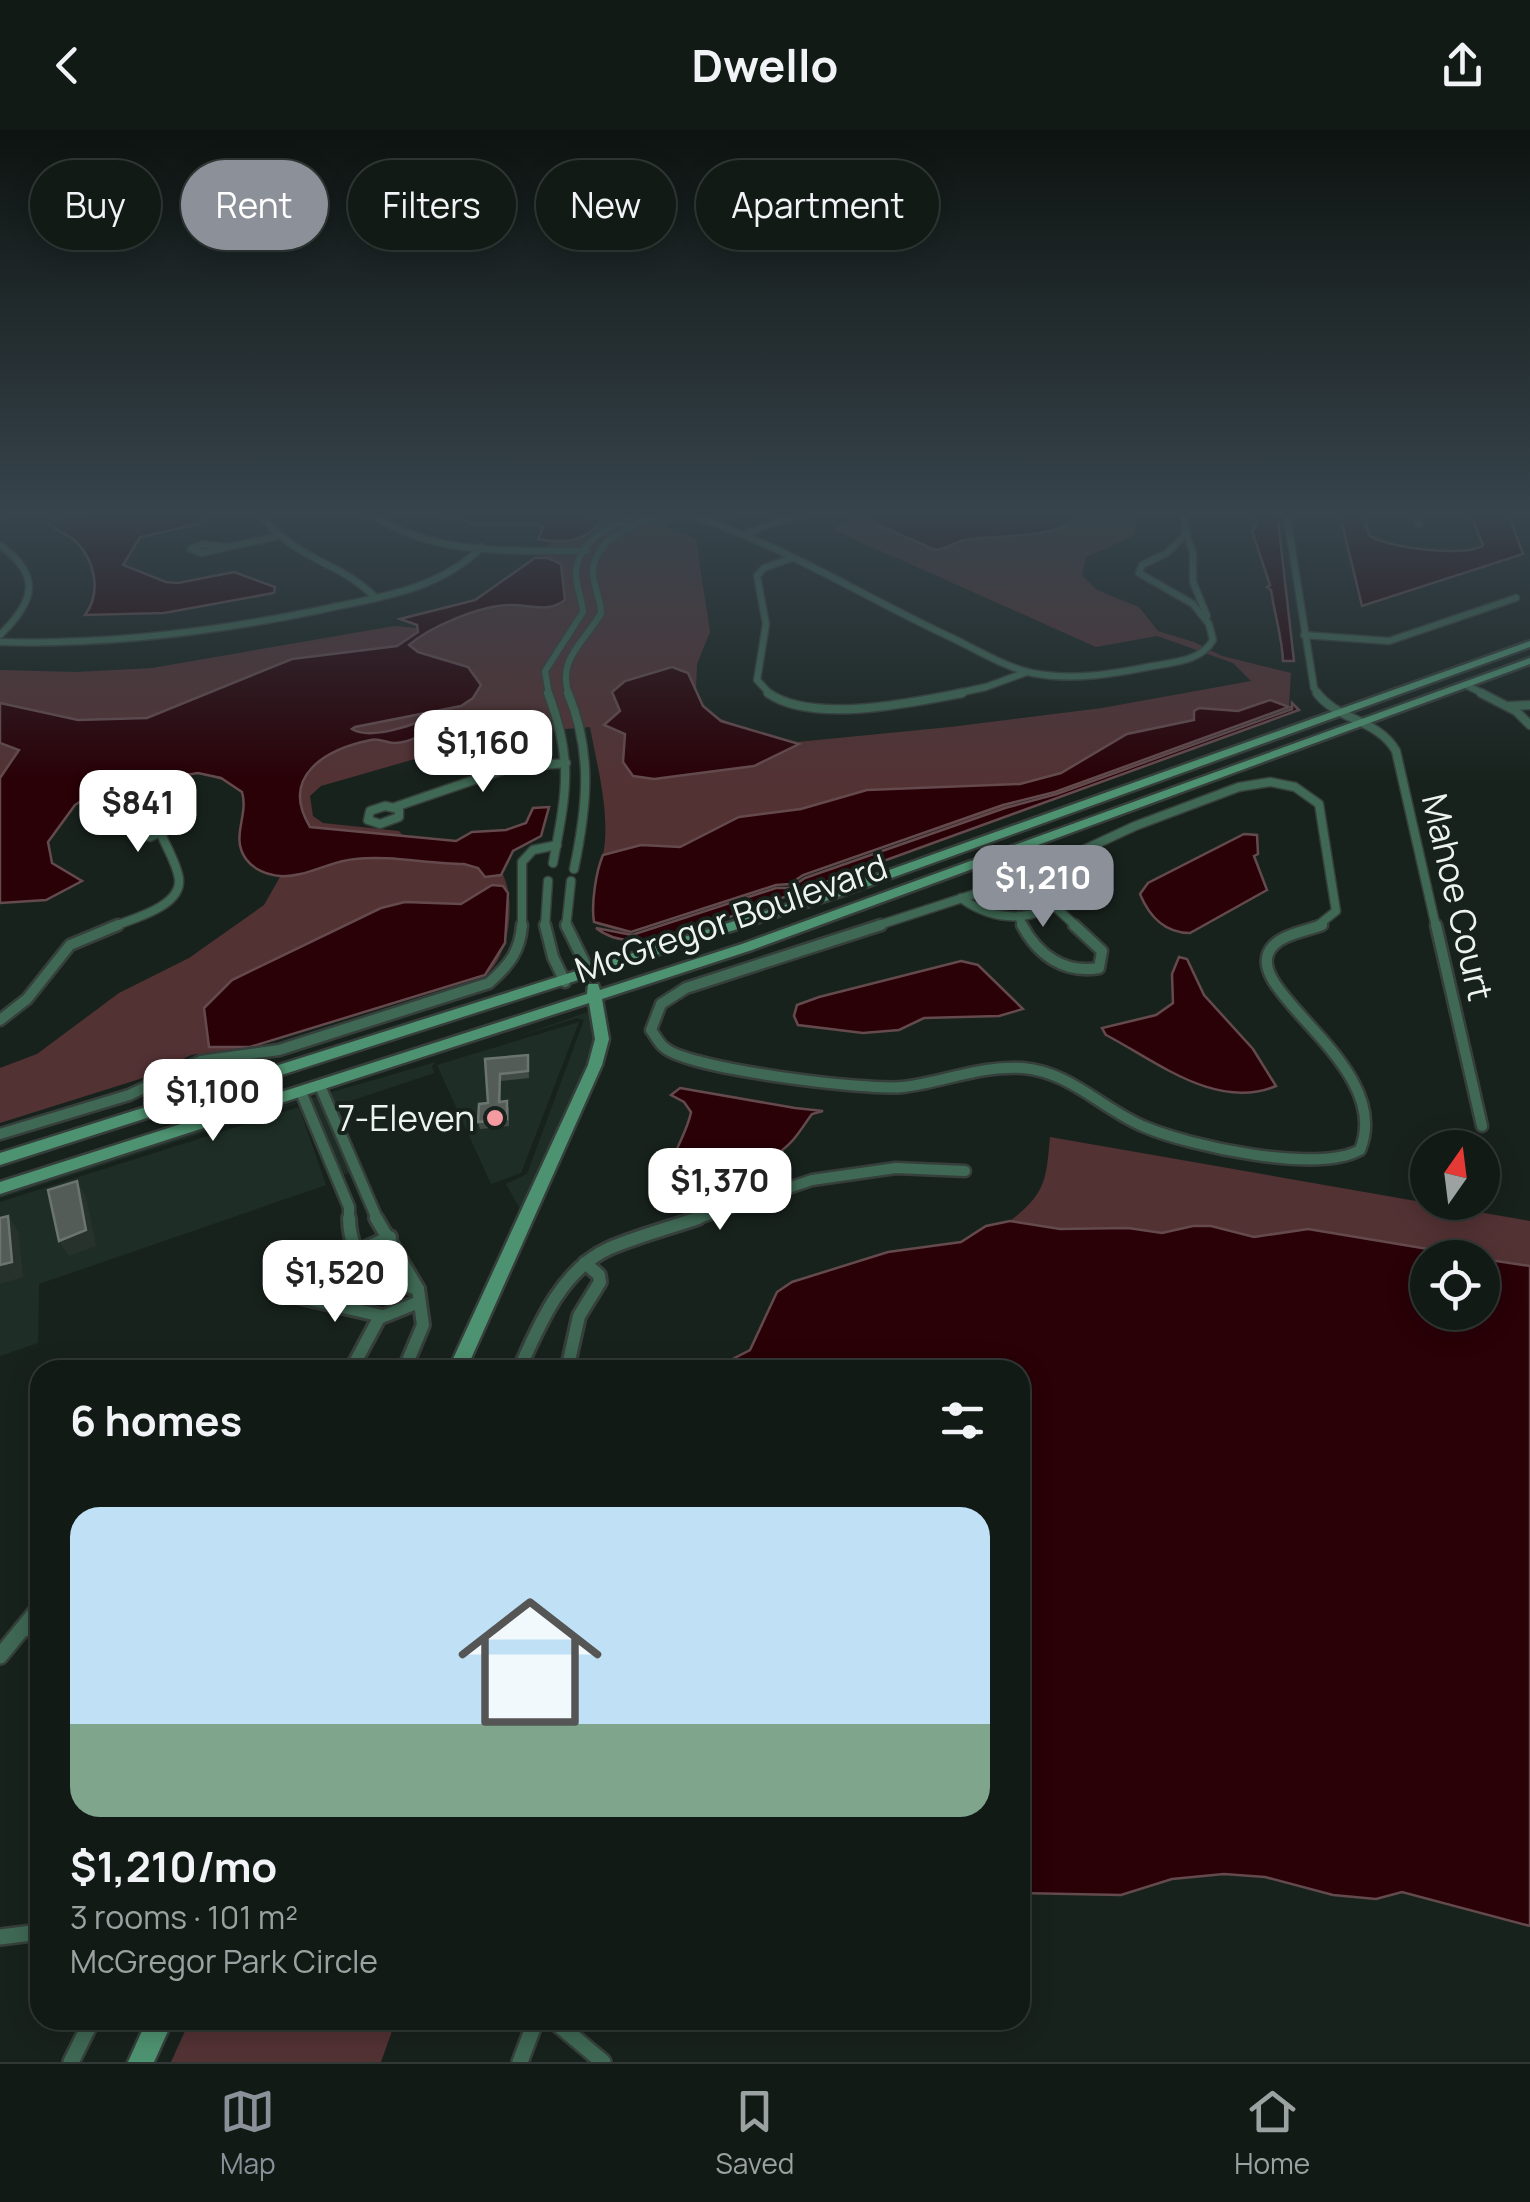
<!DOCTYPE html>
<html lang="en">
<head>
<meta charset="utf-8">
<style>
	:root { --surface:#121a16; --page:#1f2723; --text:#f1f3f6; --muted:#9ca1a1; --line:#313835; --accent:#8c9099 }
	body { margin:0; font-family:Manrope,sans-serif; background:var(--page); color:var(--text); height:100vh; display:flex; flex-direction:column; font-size:38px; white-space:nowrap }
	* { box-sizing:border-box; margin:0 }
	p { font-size:32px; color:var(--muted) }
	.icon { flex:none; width:55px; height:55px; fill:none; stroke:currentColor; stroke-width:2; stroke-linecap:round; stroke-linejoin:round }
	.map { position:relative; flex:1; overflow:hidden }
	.sheet { position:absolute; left:30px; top:1230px; width:1000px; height:670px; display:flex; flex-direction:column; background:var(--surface); border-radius:30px; box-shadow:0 5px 25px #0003,0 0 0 2px var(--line) }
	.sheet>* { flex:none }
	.top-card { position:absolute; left:30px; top:30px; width:1000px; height:90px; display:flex; gap:20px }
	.needle { width:65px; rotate:14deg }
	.controls { position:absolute; left:1410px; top:1000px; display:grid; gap:20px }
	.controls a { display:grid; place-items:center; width:90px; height:90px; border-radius:50%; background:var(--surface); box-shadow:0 5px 25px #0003,0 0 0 2px var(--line); font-size:50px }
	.price { position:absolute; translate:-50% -85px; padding:0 22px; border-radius:20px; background:#fff; color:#222; font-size:32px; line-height:65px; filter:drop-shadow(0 2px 5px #0008) }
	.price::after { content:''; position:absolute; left:50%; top:60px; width:30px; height:22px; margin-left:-15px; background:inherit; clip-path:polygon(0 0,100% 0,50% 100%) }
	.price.active { background:var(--accent); color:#fff }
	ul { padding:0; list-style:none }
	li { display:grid; align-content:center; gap:20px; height:530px; padding:0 40px }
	li span { display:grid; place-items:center; height:310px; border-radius:30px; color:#555 }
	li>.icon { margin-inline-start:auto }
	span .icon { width:180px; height:180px; fill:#fffc; stroke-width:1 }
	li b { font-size:42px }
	h2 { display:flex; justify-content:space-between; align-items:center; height:120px; padding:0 40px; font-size:42px }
	.pill { padding:0 35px; border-radius:45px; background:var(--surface); box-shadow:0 5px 25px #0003,0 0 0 2px var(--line); font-size:35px; line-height:90px }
	.pill.active { background:var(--accent); color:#fff }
	header { display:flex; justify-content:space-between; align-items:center; height:130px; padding:0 40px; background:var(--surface); font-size:45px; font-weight:700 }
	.tabs { display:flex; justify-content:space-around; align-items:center; height:140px; border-top:2px solid var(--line); background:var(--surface); font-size:28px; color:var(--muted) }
	.tabs a { display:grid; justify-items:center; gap:5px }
	.tabs .active { color:var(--accent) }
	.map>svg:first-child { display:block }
	.built { fill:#1e2e26 }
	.green { fill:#533234 }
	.water { fill:#290107; stroke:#644a4d; stroke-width:2.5 }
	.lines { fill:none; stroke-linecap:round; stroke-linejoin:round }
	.street-far4-casing { stroke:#363f3b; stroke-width:9 }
	.street-far3-casing { stroke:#363f3b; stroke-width:11 }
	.street-far2-casing { stroke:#363f3b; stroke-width:15 }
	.street-far1-casing { stroke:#363f3b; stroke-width:18 }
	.street-casing { stroke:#363f3b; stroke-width:20 }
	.secondary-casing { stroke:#363f3b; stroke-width:5 }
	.street-far4 { stroke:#3f6954; stroke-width:6 }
	.street-far3 { stroke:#3f6954; stroke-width:8 }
	.street-far2 { stroke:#3f6954; stroke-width:10 }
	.street-far1 { stroke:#3f6954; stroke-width:12 }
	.street { stroke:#3f6954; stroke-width:15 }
	.secondary { fill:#4e9371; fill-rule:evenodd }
	.wall { fill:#404a44 }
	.shaded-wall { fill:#28322d }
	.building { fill:#535c56; stroke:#6b746e; stroke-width:2.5 }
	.poi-dot { fill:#f49aa1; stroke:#18221d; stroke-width:4 }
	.labels { text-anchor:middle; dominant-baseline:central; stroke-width:8; stroke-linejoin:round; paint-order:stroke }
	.street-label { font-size:35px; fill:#edf4f0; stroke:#18221d }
	.poi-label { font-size:35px; fill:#edf4f0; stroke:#18221d; text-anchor:end }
</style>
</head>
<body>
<header><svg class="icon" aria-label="back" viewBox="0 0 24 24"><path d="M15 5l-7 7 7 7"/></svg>Dwello<svg class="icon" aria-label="share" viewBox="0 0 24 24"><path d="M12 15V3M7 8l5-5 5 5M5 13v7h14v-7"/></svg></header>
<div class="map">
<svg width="1530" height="1932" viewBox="0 0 1530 1932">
	<rect width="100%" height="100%" fill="#18221d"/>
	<!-- built -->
	<g class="built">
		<polygon points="591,881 596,909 588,934 521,1081 506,1054 527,1044 584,890 577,888 516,907"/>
		<polygon points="579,892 521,1043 491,1054 437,935"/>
		<polygon points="436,932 432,936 434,943 332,977 358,1040 331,1049 305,974 300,972 0,1068 0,1063 231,991"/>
		<polygon points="299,977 326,1055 39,1154 38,1213 0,1226 0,1072"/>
	</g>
	<!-- green -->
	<g class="green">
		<path d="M431 381H705L724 386 747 381 717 396 690 387 665 396 696 409 710 502 697 534 696 560 703 576 714 586 754 603 797 612 950 597 1102 578 1251 551 1233 533 1157 506 1096 517 832 399 858 385 900 381H1133L1136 396 1131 407 1086 427 1082 445 1097 460 1139 477 1158 501 1194 512 1222 526 1291 543 1289 575 1183 617 803 745 790 754 776 755 627 803 596 794C587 772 599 746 603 725 611 685 597 636 590 597L516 603 474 612 321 656 310 666 313 686 323 693 399 701 404 707 456 711 472 702H496L526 693 533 678 549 677 541 706 513 721 502 743C516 768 510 822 489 842 483 847 475 849 467 851L250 917 191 925 146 947 0 993V938L37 924 119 863 189 828 264 775 280 747 248 733C231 699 250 691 242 662L229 652 198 643 102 658 75 675 48 712 52 733 82 751 46 770 0 773V540L76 542 152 538 394 496 418 498 415 494 400 490 475 470 542 427 551 412 538 409 543 398 538 394H474Z"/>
		<path d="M1050 1007 1530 1091V1136L1308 1099 1254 1107 1211 1096H1193L1162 1103 1128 1098 1060 1099 1010 1091C1046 1063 1046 1051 1050 1007Z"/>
		<polygon points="190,1890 396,1890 381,1932 171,1932"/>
	</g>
	<!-- water -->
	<g class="water">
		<path d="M197 381 202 392 199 394 140 407 123 435 166 452 178 453 234 442 275 457 274 463 164 483 85 485C102 462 95 429 74 410 65 403 54 400 47 392L65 387Z"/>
		<path d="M431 381H550L603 389C586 411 565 415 538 409L543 398 538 394H474Z"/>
		<path d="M900 381H1080V382C1065 411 993 404 965 410 955 412 947 419 935 420L876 394 869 383Z"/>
		<path d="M1254 381H1277L1294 531H1283C1282 506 1275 487 1271 460L1267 457 1270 455 1252 401 1258 393Z"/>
		<path d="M1339 381H1363L1369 405C1385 418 1469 428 1483 415L1469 381H1507L1523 424 1362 476Z"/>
		<path d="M535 428H548L561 434 565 470C548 483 531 475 512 475 481 475 431 496 409 515L418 522 468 537 481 555 473 568 461 576 355 597 352 599C371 611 416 594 435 585L441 588C430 601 412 613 394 613 386 613 380 608 371 610 326 619 279 646 310 697L456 711 472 702 506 700 526 693 533 678 549 677 541 706 513 721 501 745 485 747 478 738 464 734C428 734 391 725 355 729 330 731 304 748 280 746 267 745 253 739 246 729 230 707 249 686 242 662L221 648 198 643 102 658 75 675 48 712 52 733 82 751 46 770 0 773V648L19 620 0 613V573L78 590 147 588 292 529 397 516 418 502 417 495 400 489 475 470Z"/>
		<polygon points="672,537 688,543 703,576 721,591 799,614 754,636 654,649 633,646 623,632 625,604 604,595 620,581 612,562 625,551"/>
		<path d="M1270 570 1289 577 1055 662 1003 675 803 745 790 754 776 755 631 802 594 792C591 774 596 741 603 725L641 715 680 717 739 687 801 679 867 660 1020 654 1061 643 1127 604 1194 590V581L1199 578 1238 581Z"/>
		<path d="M1292 573 1299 580 713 793C675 800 630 825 596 798L632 805 776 758H790L805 748 1005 678 1057 664 1292 579Z"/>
		<path d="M1244 704 1257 705 1258 724 1254 726 1267 760 1190 803C1165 803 1149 786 1140 764L1148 753Z"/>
		<polygon points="492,755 503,756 508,763 505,813 485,845 250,917 209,917 204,878 232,850 381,778 405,772 461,774"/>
		<path d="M1179 827 1187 829 1204 865 1253 919 1276 956C1216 981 1156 931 1106 905L1102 898 1156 885 1173 873 1172 844Z"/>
		<polygon points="961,831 978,835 1023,879 999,886 924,888 899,900 863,903 798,895 794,886 797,875 819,867"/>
		<path d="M680 958 795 978 823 981 812 984C806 992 800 1002 793 1010 772 1034 697 1074 665 1065 661 1039 686 1009 691 982L684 972 671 965Z"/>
		<polygon points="1010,1091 1060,1099 1128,1098 1162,1103 1193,1096 1211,1096 1254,1107 1308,1099 1476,1127 1428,1128 1428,1182 1482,1182 1483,1129 1530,1136 1530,1796 1402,1762 1376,1769 1333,1765 1265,1747 1224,1744 1172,1749 1121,1765 1020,1763 1020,1240 711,1240 750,1220 777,1162 792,1152 888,1122 961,1112 986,1096"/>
	</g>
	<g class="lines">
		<!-- street-far4 casing -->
		<g class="street-far4-casing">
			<g id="street-far4">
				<path d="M258 381C296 433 336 428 376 468"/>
				<path d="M366 381C430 427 512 420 587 421"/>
				<path d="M678 381C773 409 858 464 948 506 974 518 1004 537 1032 543 1073 551 1112 544 1153 536 1175 532 1201 531 1213 510L1209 494 1193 474 1139 443 1142 435 1167 423 1186 404 1183 382"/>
				<polyline points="1286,381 1314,558 1319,565"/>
				<polyline points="1415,381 1419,394"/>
				<polyline points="0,385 5,381"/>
				<polyline points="747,403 807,381"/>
				<polyline points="1186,404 1193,422 1193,452 1207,486"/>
				<polygon points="204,414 227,417 202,423 191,419"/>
				<path d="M0 415C42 446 35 471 0 505"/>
				<polyline points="227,417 275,407"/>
				<polyline points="1304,505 1389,511 1516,468"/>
				<path d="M0 512C109 515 214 502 320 480 379 467 437 461 482 417"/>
				<polyline points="1466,555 1486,565"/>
				<path d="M549 565 545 541 583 482C582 468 575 455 576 441 579 406 621 391 649 381"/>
				<path d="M569 565C556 529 585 512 601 483 601 469 593 456 593 442 594 407 638 392 666 383"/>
				<polyline points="771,565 757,550 766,494 757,446 764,438 792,428"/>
				<polyline points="949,565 986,557 1027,542"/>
			</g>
		</g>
		<!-- street-far3 casing -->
		<g class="street-far3-casing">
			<g id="street-far3">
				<path d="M548 563C574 632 566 663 553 733"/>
				<path d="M568 563C593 623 587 677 574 739"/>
				<path d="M768 563C812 594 911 573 962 563"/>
				<path d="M1317 563C1338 591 1378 589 1396 621L1436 797"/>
				<polyline points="1481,563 1516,581 1530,595"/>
				<polyline points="1509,576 1530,575"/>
				<polygon points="385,676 399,679 399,687 380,694 368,690 370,681"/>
				<polyline points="395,677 509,638 566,633"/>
				<polygon points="152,690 166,691 168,698 150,707 137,704 138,696"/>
				<polyline points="995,728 1021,749"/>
				<polyline points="979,734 1004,755"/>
				<path d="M961 768C993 791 1041 797 1063 759L1060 747 1050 738"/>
				<polyline points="1052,774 1077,797"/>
				<polyline points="1019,786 1023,797"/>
				<path d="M112 797C131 789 182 777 179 749 177 734 167 718 161 704"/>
				<polyline points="522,797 522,732 533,720 557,715"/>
				<polyline points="545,797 548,751"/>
				<polyline points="566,797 571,751"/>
				<polyline points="873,797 1021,749 1135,696 1239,657 1270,652 1295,657 1319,674 1336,781 1316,797"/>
			</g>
		</g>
		<!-- street-far2 casing -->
		<g class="street-far2-casing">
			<g id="street-far2">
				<polyline points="545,795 553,827 565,852"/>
				<polyline points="566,795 590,844"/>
				<path d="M881 795 686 858 661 874 651 900C655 905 659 914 665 918 690 939 867 961 903 957 943 952 982 935 1023 938 1071 942 1103 980 1145 997 1190 1016 1317 1044 1360 1020 1396 933 1233 858 1273 816 1284 804 1307 801 1322 795"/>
				<path d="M1022 795C1038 825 1064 844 1099 838L1102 821 1074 795"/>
				<polyline points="1436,795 1482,996"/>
				<polyline points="0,890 27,869 70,815 118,795"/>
				<polyline points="320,956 378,1091"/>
				<polyline points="301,962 349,1077 349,1091"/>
				<path d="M0 1004 129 965 201 931 279 920 489 853C509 835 520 822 522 795"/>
				<polyline points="690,1091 812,1050 896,1038 965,1041"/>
			</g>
		</g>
		<!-- street-far1 casing -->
		<g class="street-far1-casing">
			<g id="street-far1">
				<path d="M349 1088C350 1134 378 1148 418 1159"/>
				<polyline points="376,1088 418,1159 423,1195 404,1240"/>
				<polyline points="355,1123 390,1107"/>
				<polyline points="300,1167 382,1186"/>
				<polyline points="351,1240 379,1188 419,1172"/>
				<path d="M519 1240C539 1195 562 1139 610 1118 638 1106 669 1098 698 1088"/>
				<polyline points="567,1240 579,1186 600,1152 599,1145 585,1133"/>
			</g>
		</g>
		<!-- street casing -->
		<g class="street-casing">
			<g id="street">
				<polyline points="23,1498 40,1499"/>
				<polyline points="0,1526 40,1477"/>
				<polyline points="0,1807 40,1802"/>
				<polyline points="553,1890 603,1932"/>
				<polyline points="71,1932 92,1890"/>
				<polyline points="520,1932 536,1890"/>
			</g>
		</g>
		<!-- secondary casing -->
		<g class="secondary-casing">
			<g id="secondary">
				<polygon points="1530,511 1530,517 847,764 0,1035 0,1023 839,758"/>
				<polygon points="1530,528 1530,534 752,820 602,869 609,909 602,935 466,1240 448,1240 588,935 595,909 589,873 0,1064 0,1052 587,864 588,854 598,854 600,860 742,814"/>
				<polygon points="147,1890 173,1890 154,1932 128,1932"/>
			</g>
		</g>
		<!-- street-far4 -->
		<use href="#street-far4" class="street-far4"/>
		<!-- street-far3 -->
		<use href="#street-far3" class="street-far3"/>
		<!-- street-far2 -->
		<use href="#street-far2" class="street-far2"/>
		<!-- street-far1 -->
		<use href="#street-far1" class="street-far1"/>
		<!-- street -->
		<use href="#street" class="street"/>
		<!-- secondary -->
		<use href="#secondary" class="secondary"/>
	</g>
	<!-- wall -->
	<polygon class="wall" points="528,925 529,948 501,951 501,971 509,978 509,996 480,999 478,992 488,973 485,929"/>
	<!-- shaded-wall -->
	<g class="shaded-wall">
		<polygon points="77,1051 86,1067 96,1116 69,1126 59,1111"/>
		<polygon points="8,1086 18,1101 23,1147 0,1154 0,1135"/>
	</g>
	<!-- building -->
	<g class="building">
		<polygon points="528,925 528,941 500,944 499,972 507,971 507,989 478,992 479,974 488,973 485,929"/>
		<polygon points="77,1051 86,1100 59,1111 48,1060"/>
		<polygon points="8,1086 12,1132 0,1135 0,1088"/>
	</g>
	<!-- sky -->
	<linearGradient id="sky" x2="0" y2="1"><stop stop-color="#0d1310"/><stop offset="0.59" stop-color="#37444c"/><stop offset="1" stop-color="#37444c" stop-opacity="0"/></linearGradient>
	<rect width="1530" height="651" fill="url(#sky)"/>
	<!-- markers -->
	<circle class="poi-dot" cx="495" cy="988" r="10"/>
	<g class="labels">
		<!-- street labels -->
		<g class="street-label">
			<text transform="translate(1458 767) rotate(77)">Mahoe Court</text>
			<text transform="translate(731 788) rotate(-19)">McGregor Boulevard</text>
		</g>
		<!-- poi labels -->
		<g class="poi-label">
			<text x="475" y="988">7-Eleven</text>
		</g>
	</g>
</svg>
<div class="controls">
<a><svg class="needle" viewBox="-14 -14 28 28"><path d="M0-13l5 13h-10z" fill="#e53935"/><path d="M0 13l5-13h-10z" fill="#9ca1a1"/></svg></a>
<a><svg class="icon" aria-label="locate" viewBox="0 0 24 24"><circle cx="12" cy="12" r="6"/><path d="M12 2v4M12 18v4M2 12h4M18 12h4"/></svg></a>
</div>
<b class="price" style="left:483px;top:665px">$1,160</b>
<b class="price" style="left:138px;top:725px">$841</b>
<b class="price active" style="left:1043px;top:800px">$1,210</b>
<b class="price" style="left:213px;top:1014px">$1,100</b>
<b class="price" style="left:720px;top:1103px">$1,370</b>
<b class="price" style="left:335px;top:1195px">$1,520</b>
<div class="top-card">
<a class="pill">Buy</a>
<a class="pill active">Rent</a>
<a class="pill">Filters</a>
<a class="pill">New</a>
<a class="pill">Apartment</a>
</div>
<section class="sheet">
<h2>6 homes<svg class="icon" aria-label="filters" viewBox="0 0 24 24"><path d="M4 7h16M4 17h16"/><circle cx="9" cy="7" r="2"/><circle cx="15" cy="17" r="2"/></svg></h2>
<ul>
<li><span style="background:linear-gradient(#bfe0f5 70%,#7fa58c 0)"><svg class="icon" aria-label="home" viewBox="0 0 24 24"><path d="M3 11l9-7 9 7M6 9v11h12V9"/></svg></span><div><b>$1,210/mo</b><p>3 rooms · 101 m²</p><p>McGregor Park Circle</p></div></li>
</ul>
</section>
</div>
<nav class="tabs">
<a class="active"><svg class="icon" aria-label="map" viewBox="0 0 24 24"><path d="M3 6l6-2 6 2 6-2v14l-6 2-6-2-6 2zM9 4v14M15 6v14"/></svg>Map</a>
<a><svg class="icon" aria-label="saved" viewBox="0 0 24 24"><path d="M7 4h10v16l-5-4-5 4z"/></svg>Saved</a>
<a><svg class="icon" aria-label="home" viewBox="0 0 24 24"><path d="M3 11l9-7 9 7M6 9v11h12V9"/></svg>Home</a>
</nav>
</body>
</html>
